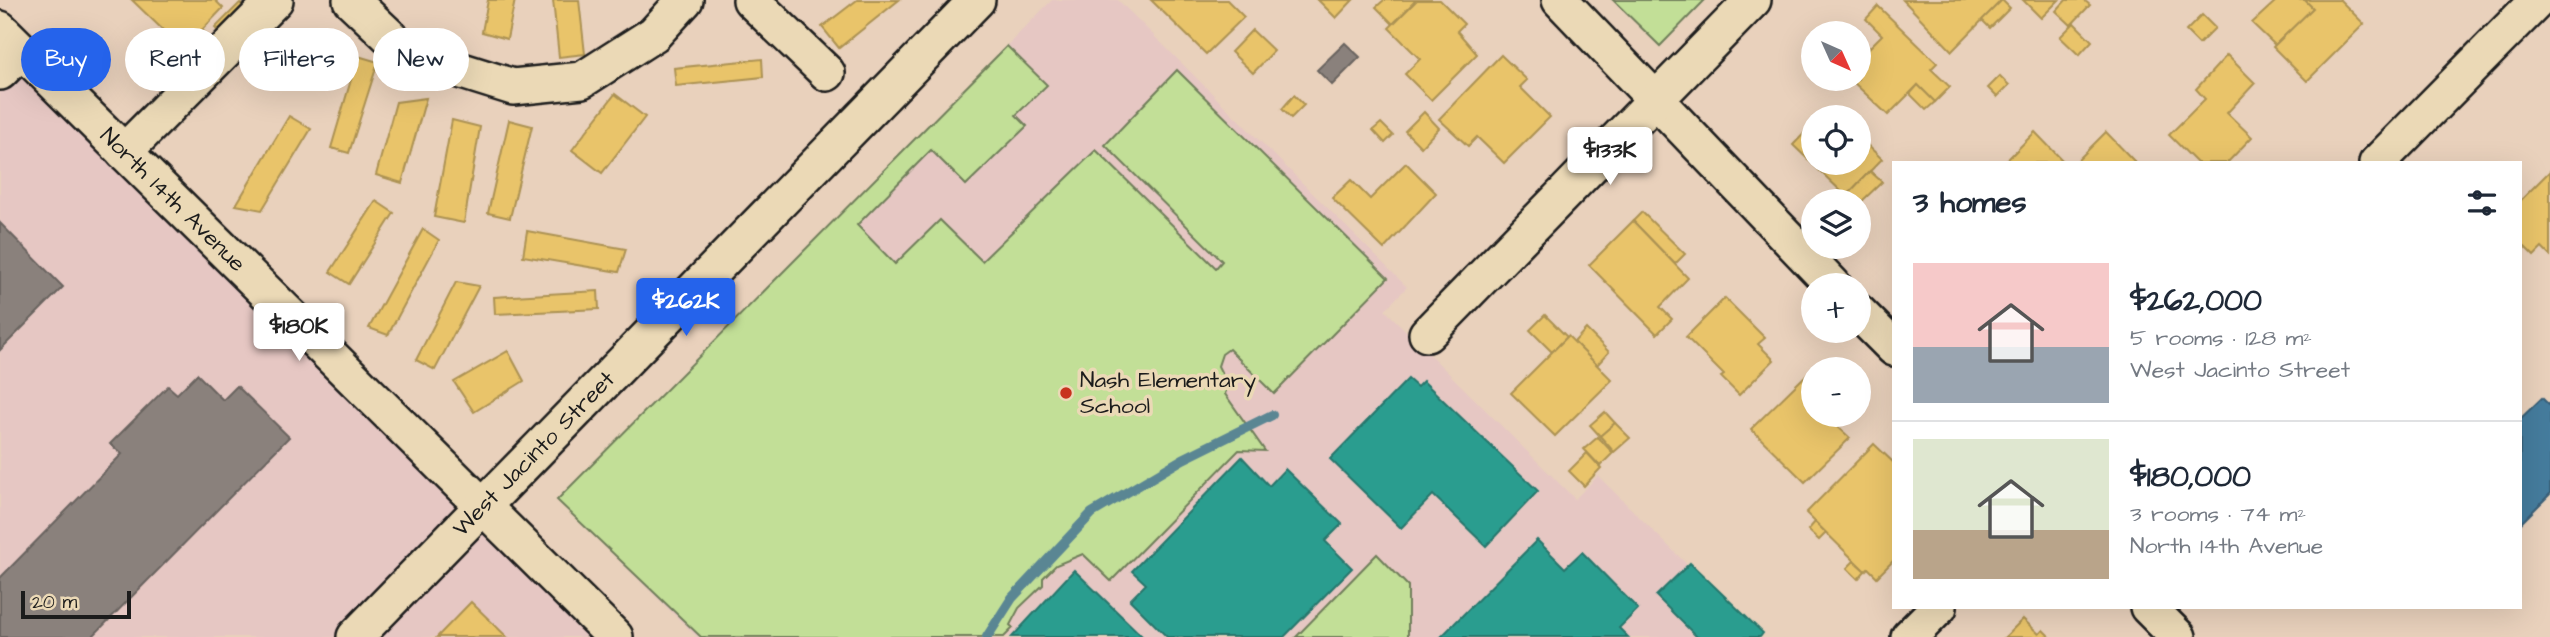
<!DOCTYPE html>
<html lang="en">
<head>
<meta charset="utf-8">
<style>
	:root { --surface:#fff; --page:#f6f6f7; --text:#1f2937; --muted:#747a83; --line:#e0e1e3; --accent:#2563eb }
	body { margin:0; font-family:"Architects Daughter",sans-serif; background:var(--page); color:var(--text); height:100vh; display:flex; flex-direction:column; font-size:26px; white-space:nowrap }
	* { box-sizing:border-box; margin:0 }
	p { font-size:23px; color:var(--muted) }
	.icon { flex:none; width:38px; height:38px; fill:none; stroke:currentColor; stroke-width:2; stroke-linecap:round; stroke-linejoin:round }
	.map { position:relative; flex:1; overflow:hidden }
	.sheet { position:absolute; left:1892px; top:161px; width:630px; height:448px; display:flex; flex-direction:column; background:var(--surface); border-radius:0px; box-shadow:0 7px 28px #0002 }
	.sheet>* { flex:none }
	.top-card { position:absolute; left:21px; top:28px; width:665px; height:63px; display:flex; gap:14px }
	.needle { width:46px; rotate:135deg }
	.fabs { position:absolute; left:1801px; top:21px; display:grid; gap:14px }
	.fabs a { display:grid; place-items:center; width:70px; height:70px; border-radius:50%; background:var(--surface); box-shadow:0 7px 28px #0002; font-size:35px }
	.scale { position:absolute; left:21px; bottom:18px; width:110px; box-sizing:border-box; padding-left:7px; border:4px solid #1c1c1c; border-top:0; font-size:19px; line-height:24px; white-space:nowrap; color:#1c1c1c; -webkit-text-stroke:5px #ebd9b6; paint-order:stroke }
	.price { position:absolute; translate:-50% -60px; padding:0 16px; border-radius:7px; background:#fff; color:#222; font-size:23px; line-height:46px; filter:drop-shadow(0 2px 4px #0008) }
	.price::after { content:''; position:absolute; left:50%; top:42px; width:21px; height:16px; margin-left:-10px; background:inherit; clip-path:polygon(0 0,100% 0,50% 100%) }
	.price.on { background:var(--accent); color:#fff }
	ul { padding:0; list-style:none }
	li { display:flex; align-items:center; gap:21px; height:175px; padding:0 21px }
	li+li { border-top:2px solid var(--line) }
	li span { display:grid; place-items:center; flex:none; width:196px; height:140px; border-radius:0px; color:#555 }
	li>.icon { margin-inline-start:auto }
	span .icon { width:84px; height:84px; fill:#fffc; stroke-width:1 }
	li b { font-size:30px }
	h2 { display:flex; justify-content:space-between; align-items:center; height:84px; padding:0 21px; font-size:30px }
	.tag { padding:0 24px; border-radius:32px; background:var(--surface); box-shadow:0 7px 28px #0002; font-size:24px; line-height:63px }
	.tag.on { background:var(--accent); color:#fff }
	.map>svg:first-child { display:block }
	.built { fill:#e6c7c3 }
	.green { fill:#c2df97; stroke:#6f7e5a; stroke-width:2 }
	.homes { fill:#e9c46a; stroke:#ac9253; stroke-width:2 }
	.schools { fill:#2a9d8f; stroke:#26766c; stroke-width:2 }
	.public { fill:#457b9d; stroke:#395e76; stroke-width:2 }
	.industry { fill:#8a817c; stroke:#69635f; stroke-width:2 }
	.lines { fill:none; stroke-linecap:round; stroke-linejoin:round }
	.stream { stroke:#5a8693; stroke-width:10 }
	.street-casing { stroke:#1c1c1c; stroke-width:40 }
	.street { stroke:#ebd9b6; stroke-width:35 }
	.poi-dot { fill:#c8321e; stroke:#ebd9b6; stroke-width:2.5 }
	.labels { text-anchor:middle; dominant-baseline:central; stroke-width:7; stroke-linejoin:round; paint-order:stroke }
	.street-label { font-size:23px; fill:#1c1c1c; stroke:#ebd9b6 }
	.poi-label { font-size:23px; fill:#1c1c1c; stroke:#ebd9b6; text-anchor:start }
</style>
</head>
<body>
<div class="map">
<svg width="2550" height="637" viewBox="0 0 2550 637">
	<rect width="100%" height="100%" fill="#e9d1bc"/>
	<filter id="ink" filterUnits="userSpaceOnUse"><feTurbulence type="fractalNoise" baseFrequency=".0143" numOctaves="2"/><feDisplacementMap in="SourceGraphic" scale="14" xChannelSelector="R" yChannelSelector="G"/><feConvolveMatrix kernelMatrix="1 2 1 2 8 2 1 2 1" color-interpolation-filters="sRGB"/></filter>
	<g filter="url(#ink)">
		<!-- built -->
		<g class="built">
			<polygon points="1052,0 1118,0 1407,287 1385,310 1575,499 1598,476 1760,637 697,637 557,500"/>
			<polygon points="0,29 615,637 0,637"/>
		</g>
		<!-- green -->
		<g class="green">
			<polygon points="1613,0 1705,0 1660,46"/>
			<polygon points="1007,46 1047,85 1016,115 1027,126 966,185 931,150 857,225 895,264 940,220 982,261 1096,150 1216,268 1222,261 1105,145 1177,70 1388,278 1274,394 1229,349 1222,354 1218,366 1228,386 1225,394 1265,451 1239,450 1111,581 1083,554 1056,565 1043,578 1043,585 1019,608 1010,625 1013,628 1004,637 701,637 557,500"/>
			<polygon points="1377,554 1408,586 1408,637 1296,637"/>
		</g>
		<!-- homes -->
		<g class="homes">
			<polygon points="132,0 215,0 223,8 202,30 214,41 195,61"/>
			<polygon points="488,0 515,0 507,39 482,32"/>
			<polygon points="553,0 579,0 585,54 559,57"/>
			<polygon points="857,0 899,0 839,48 822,27"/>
			<polygon points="1151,0 1227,0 1244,17 1206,54"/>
			<polygon points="1318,0 1353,0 1336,18"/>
			<polygon points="1384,0 1416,0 1393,24 1376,7"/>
			<polygon points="1417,0 1440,0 1464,24 1457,31 1477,54 1431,100 1405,74 1420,59 1389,28"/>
			<polygon points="1903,0 2002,0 1952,51"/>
			<polygon points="2002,0 2010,8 1990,28 1982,20"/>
			<polygon points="2023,0 2059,0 2041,18"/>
			<polygon points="2066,0 2084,0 2090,5 2071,25 2056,11"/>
			<polygon points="2277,0 2305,0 2313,8 2275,45 2252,23"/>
			<polygon points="2305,0 2340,0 2364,24 2307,81 2273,47 2313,8"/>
			<polygon points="240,3 250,13 224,38 215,28"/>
			<polygon points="1878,6 1937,63 1931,69 1950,87 1935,102 1918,85 1888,115 1851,80 1858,79 1858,59 1882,35 1866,19"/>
			<polygon points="2202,15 2215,28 2199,44 2186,31"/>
			<polygon points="2074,23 2092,41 2079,55 2060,37"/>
			<polygon points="1252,30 1274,51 1253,73 1231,52"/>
			<polygon points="1501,55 1527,80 1520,87 1550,117 1504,163 1477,137 1468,146 1439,119"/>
			<polygon points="2227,55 2255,83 2227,113 2252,137 2227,163 2197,163 2169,135 2205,99 2196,89"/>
			<polygon points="358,56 378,62 349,153 331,148"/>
			<polygon points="762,59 763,77 676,86 674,68"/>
			<polygon points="2000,76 2009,85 1997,97 1988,88"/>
			<polygon points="1918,85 1935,102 1926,110 1910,94"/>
			<polygon points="615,94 645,117 602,173 572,150"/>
			<polygon points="1294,95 1304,105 1291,118 1282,109"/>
			<polygon points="426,98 402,183 376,175 396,102"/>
			<polygon points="1424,112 1439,128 1421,147 1405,131"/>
			<polygon points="289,116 311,129 262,210 236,205"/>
			<polygon points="452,120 480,127 464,223 434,217"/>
			<polygon points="509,120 532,126 510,218 488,213"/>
			<polygon points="1381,123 1393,135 1385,143 1373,130"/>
			<polygon points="1813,124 1813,163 1858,163 1858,136 1882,159 1846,196 1793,145"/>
			<polygon points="2035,132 2065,163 2008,163 2006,161"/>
			<polygon points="2106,132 2136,163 2075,163"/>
			<polygon points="1406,163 1436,193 1384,249 1332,198 1351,180 1370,199"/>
			<polygon points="1870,171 1882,182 1858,205 1858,201 1851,201 1846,196"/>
			<polygon points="2550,171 2550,256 2542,248 2534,256 2520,242 2520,201"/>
			<polygon points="376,201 394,213 349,284 330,272"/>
			<polygon points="1642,212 1685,254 1675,264 1633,221"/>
			<polygon points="1633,221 1688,278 1660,307 1672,319 1657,334 1589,265"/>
			<polygon points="423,229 439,240 388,335 369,328"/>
			<polygon points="527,231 626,249 619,272 523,256"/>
			<polygon points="456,282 479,286 435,370 416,360"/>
			<polygon points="598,291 599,309 495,314 494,297"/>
			<polygon points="1725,298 1765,338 1758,344 1774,360 1739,395 1721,377 1724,375 1686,337"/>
			<polygon points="1545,315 1567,337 1552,352 1530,330"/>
			<polygon points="1586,329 1609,352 1597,365 1574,342"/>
			<polygon points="1568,336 1612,380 1555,436 1511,393"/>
			<polygon points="508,351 524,381 474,412 454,382"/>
			<polygon points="1807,374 1813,381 1813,415 1845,415 1836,425 1850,438 1805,482 1751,429"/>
			<polygon points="1605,412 1615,423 1600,436 1590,425"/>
			<polygon points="1615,423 1630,438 1614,452 1600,436"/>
			<polygon points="1598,437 1613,453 1600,466 1584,449"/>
			<polygon points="1874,444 1894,463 1894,560 1877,577 1868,568 1865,571 1806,513"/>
			<polygon points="1587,453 1601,468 1584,486 1569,471"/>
			<polygon points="1815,522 1826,533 1819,540 1808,530"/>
			<polygon points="1854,561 1865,571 1858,579 1847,568"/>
			<polygon points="471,602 507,637 437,637"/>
			<polygon points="2023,619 2039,634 2043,630 2050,637 2005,637"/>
		</g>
		<!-- schools -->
		<g class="schools">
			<polygon points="1408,379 1417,387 1423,381 1538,491 1486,546 1433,495 1401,528 1330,459"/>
			<polygon points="1242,457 1269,486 1285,469 1342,524 1325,541 1352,568 1284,637 1167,637 1130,600 1146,584 1132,571"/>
			<polygon points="1537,540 1565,568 1582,552 1638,609 1619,628 1628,637 1441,637"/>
			<polygon points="1690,563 1763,633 1760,637 1697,637 1656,596"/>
			<polygon points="1074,570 1143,637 1012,637"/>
		</g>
		<!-- public -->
		<polygon class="public" points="2542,398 2550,406 2550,494 2520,524 2520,419"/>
		<!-- industry -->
		<g class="industry">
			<polygon points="1345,43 1360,57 1332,85 1317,70"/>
			<polygon points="0,223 63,287 0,350"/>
			<polygon points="197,374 223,400 237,386 289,437 92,637 0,637 0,578 122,454 110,444 168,386 177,394"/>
		</g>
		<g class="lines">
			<!-- stream -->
			<polyline class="stream" points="987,637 1012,598 1092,513 1183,459 1272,415"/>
			<!-- street casing -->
			<g class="street-casing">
				<g id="street">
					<polyline points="351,0 408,54 513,87 582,80 654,34 685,0"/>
					<polyline points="751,0 827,73"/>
					<polyline points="1560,0 1833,285"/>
					<path id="s1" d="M0 29 615 637"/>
					<polyline points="0,72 21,51"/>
					<polyline points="124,152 275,0"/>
					<polyline points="2377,163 2538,0"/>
					<polyline points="1858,312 1894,348"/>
					<polyline points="1427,334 1753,0"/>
					<polyline points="2148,607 2178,637"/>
					<path id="s2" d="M355 637 977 0"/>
					<polyline points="1909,637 1939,607"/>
				</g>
			</g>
			<!-- street -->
			<use href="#street" class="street"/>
		</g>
	</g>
	<!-- markers -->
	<circle class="poi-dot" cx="1066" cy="393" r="7"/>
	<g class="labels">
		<!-- street labels -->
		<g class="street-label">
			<text stroke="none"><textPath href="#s1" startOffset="243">North 14th Avenue</textPath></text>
			<text stroke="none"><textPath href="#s2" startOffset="256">West Jacinto Street</textPath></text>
		</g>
		<!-- poi labels -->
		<g class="poi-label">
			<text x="1080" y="380">Nash Elementary<tspan x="1080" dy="26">School</tspan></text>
		</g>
	</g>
</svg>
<div class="fabs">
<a><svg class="needle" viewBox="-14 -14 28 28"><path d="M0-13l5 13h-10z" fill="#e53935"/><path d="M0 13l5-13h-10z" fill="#747a83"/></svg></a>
<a><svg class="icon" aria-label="locate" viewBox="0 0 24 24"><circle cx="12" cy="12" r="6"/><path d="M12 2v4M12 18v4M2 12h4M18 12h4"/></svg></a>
<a><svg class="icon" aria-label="layers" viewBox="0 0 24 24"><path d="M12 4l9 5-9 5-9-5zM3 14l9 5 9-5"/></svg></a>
<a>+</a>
<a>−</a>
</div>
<div class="scale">20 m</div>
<b class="price" style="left:1610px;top:187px">$133K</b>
<b class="price on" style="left:686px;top:338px">$262K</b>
<b class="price" style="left:299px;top:363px">$180K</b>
<div class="top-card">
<a class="tag on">Buy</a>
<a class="tag">Rent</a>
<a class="tag">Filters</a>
<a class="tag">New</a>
</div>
<section class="sheet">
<h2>3 homes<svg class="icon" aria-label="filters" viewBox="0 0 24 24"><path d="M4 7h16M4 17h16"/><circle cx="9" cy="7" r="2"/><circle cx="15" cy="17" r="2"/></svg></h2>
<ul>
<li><span style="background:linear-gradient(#f6c9c9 60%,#9aa5b1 0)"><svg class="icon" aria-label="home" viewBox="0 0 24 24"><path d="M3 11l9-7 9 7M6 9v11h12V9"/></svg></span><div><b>$262,000</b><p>5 rooms · 128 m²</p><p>West Jacinto Street</p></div></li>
<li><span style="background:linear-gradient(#dfe7d0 65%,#b9a48a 0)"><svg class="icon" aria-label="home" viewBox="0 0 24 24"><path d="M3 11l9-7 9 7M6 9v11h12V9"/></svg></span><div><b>$180,000</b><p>3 rooms · 74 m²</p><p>North 14th Avenue</p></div></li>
</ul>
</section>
</div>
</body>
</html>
